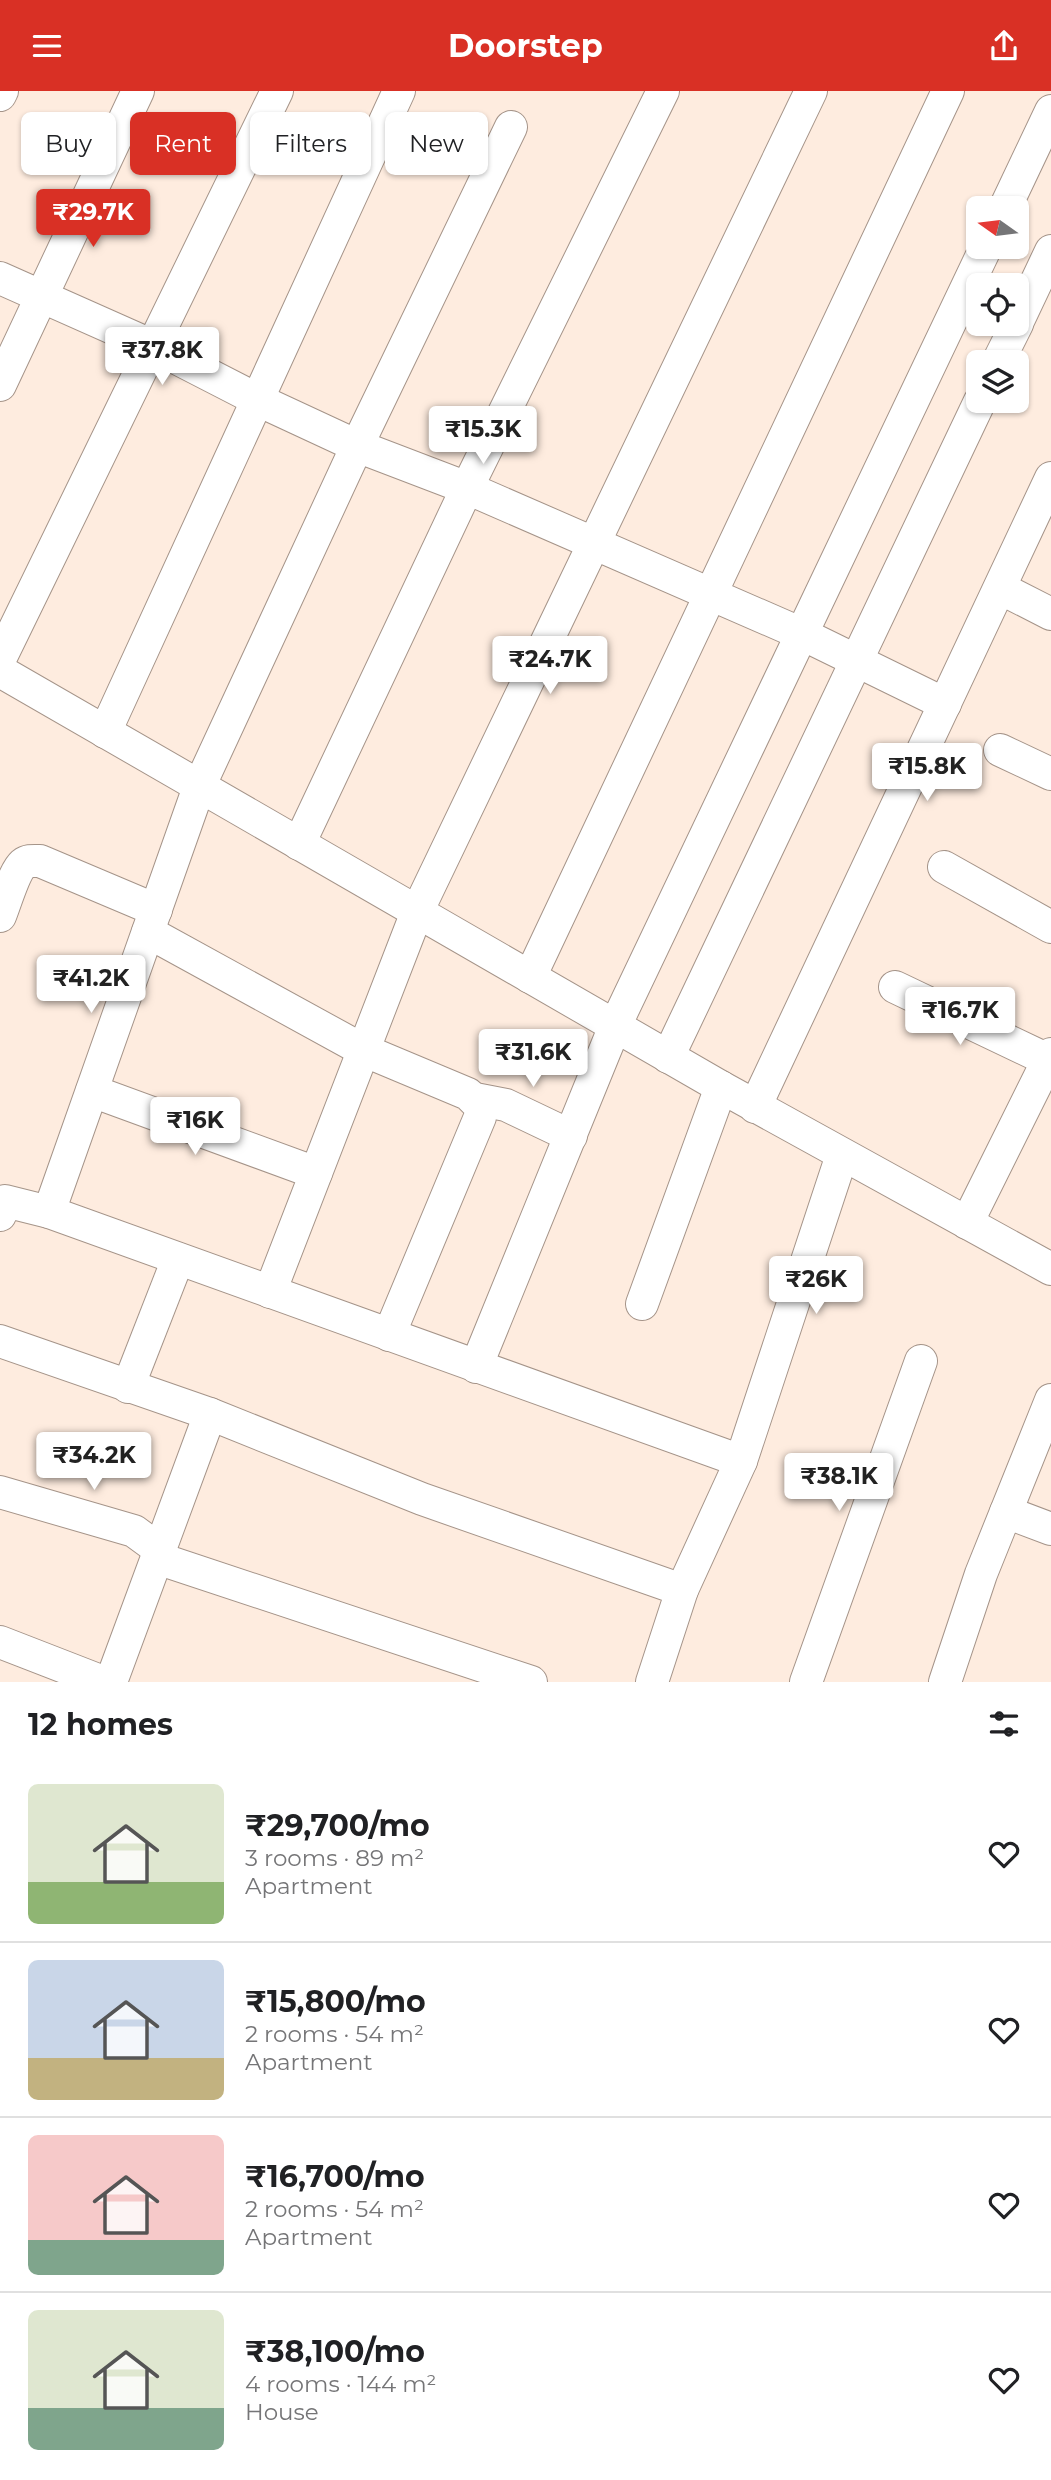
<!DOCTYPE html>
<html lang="en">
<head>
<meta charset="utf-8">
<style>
	:root { --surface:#fff; --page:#f2f2f2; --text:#202124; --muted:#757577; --line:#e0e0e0; --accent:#d93025 }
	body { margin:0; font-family:Montserrat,sans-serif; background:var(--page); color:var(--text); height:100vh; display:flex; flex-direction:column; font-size:26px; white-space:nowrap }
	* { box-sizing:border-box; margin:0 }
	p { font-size:23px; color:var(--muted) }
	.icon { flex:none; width:38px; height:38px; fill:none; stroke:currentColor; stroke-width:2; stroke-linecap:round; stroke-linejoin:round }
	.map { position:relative; height:1591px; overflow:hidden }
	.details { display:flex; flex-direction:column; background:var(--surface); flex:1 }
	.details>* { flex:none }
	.top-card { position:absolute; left:21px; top:21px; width:700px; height:63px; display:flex; gap:14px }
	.needle { width:46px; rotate:284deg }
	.controls { position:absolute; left:966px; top:105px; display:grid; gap:14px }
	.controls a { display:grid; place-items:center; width:63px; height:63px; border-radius:10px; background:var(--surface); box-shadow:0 2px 5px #0004; font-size:35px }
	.price { position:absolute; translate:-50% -60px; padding:0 16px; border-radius:7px; background:#fff; color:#222; font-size:23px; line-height:46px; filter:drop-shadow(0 2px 4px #0008) }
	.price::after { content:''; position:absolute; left:50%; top:42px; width:21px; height:16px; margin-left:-10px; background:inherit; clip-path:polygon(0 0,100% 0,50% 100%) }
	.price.active { background:var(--accent); color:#fff }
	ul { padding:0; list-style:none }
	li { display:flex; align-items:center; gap:21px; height:175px; padding:0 28px }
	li+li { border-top:2px solid var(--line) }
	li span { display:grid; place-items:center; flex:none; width:196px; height:140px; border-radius:10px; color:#555 }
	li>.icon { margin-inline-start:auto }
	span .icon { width:84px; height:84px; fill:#fffc; stroke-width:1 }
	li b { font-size:30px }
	h2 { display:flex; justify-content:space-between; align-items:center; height:84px; padding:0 28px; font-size:30px }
	.chip { padding:0 24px; border-radius:10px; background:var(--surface); box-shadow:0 2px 5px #0004; font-size:24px; line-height:63px }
	.chip.active { background:var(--accent); color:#fff }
	header { display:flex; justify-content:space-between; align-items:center; height:91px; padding:0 28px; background:var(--accent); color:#fff; font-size:32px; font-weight:700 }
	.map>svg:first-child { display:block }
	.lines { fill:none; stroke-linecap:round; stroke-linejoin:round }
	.street-casing { stroke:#a59489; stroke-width:34 }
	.street { stroke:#fff; stroke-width:32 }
</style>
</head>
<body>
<header><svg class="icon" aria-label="menu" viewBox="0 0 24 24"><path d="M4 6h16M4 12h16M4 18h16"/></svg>Doorstep<svg class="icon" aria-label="share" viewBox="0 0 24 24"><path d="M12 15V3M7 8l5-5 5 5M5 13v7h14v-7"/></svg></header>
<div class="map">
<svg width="1051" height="1591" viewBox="0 0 1051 1591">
	<rect width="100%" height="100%" fill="#feecdf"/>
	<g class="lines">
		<!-- street casing -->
		<g class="street-casing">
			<g id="street">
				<polyline points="0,4 2,0"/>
				<polyline points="1005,117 1051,20"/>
				<polyline points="0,187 153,255 258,309 357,355 467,397 802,543 945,613"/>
				<polyline points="1017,232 1051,160"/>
				<polyline points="998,271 1017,233"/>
				<polyline points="0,294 138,0"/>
				<polyline points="1000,497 1051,523"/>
				<polyline points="0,568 277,0"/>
				<polyline points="0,580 721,996 1051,1178"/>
				<polyline points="105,641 399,0"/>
				<polyline points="1000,659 1051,683"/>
				<polyline points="299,753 467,397 663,0"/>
				<polyline points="944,776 1051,836"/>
				<path d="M0 825C5 813 14 781 23 773 28 769 34 770 40 770L156 819"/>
				<polyline points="148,841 363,959 468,1003 481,1016 480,1026 389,1244"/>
				<polyline points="530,886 948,0"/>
				<polyline points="895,896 1048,969"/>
				<polyline points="668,966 980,310"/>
				<polyline points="92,1000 316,1082"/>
				<polyline points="475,1008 506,1014 571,1045"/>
				<polyline points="755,1016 1051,387"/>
				<polyline points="49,1121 741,1370 682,1499"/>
				<polyline points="0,1124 5,1110 49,1121 199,696 357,355 511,36"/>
				<polyline points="967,1132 1051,963"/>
				<polyline points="270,1201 417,821 811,0"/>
				<polyline points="642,1213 721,996"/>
				<polyline points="0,1250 210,1323 422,1408 682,1499 652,1591"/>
				<polyline points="476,1276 615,935 986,156"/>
				<polyline points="128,1296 178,1168"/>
				<polyline points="741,1370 842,1064"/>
				<polyline points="0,1401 134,1440 160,1459"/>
				<polyline points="1006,1421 1051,1438"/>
				<polyline points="157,1467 531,1591"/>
				<polyline points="0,1551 103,1591"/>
				<polyline points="111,1591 210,1323"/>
				<polyline points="806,1591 921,1270"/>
				<polyline points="945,1591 981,1483 1051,1309"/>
			</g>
		</g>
		<!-- street -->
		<use href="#street" class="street"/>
	</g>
</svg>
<div class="controls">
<a><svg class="needle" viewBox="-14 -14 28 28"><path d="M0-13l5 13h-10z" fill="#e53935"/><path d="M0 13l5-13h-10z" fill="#757577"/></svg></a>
<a><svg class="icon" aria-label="locate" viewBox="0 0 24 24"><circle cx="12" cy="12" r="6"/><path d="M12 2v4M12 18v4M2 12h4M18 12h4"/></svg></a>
<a><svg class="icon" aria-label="layers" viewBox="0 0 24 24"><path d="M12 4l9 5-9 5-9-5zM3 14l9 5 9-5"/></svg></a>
</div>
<b class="price active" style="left:93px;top:158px">₹29.7K</b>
<b class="price" style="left:162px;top:296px">₹37.8K</b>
<b class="price" style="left:483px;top:375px">₹15.3K</b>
<b class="price" style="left:550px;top:605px">₹24.7K</b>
<b class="price" style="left:927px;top:712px">₹15.8K</b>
<b class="price" style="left:91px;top:924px">₹41.2K</b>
<b class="price" style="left:960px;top:956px">₹16.7K</b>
<b class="price" style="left:533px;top:998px">₹31.6K</b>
<b class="price" style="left:195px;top:1066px">₹16K</b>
<b class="price" style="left:816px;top:1225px">₹26K</b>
<b class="price" style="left:94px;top:1401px">₹34.2K</b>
<b class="price" style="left:839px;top:1422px">₹38.1K</b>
<div class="top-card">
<a class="chip">Buy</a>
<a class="chip active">Rent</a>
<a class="chip">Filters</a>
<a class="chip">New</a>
</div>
</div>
<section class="details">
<h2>12 homes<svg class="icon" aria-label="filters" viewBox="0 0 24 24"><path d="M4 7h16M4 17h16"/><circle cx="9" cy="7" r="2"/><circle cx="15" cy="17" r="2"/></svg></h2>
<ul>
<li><span style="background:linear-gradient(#dfe7d0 70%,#8fb573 0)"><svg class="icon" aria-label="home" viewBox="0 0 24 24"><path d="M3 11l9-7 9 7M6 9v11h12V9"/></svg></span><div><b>₹29,700/mo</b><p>3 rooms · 89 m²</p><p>Apartment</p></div><svg class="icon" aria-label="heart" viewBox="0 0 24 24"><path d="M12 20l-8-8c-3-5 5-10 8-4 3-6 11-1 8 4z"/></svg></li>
<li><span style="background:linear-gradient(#c9d6e8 70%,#c2b280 0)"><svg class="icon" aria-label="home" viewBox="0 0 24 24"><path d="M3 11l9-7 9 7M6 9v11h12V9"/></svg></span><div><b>₹15,800/mo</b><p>2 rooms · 54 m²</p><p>Apartment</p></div><svg class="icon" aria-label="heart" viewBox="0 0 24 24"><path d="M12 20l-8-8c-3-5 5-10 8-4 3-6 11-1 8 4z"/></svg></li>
<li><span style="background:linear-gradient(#f6c9c9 75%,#7fa58c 0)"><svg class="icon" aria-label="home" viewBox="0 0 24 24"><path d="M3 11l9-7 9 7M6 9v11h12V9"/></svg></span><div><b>₹16,700/mo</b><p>2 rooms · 54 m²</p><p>Apartment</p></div><svg class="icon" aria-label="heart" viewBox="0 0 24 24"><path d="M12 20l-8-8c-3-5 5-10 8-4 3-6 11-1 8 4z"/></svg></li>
<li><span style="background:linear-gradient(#dfe7d0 70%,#7fa58c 0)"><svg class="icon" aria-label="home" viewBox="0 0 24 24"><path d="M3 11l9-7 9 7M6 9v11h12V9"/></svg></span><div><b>₹38,100/mo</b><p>4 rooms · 144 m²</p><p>House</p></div><svg class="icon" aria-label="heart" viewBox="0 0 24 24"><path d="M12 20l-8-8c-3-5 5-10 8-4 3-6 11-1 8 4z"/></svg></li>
</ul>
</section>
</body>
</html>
